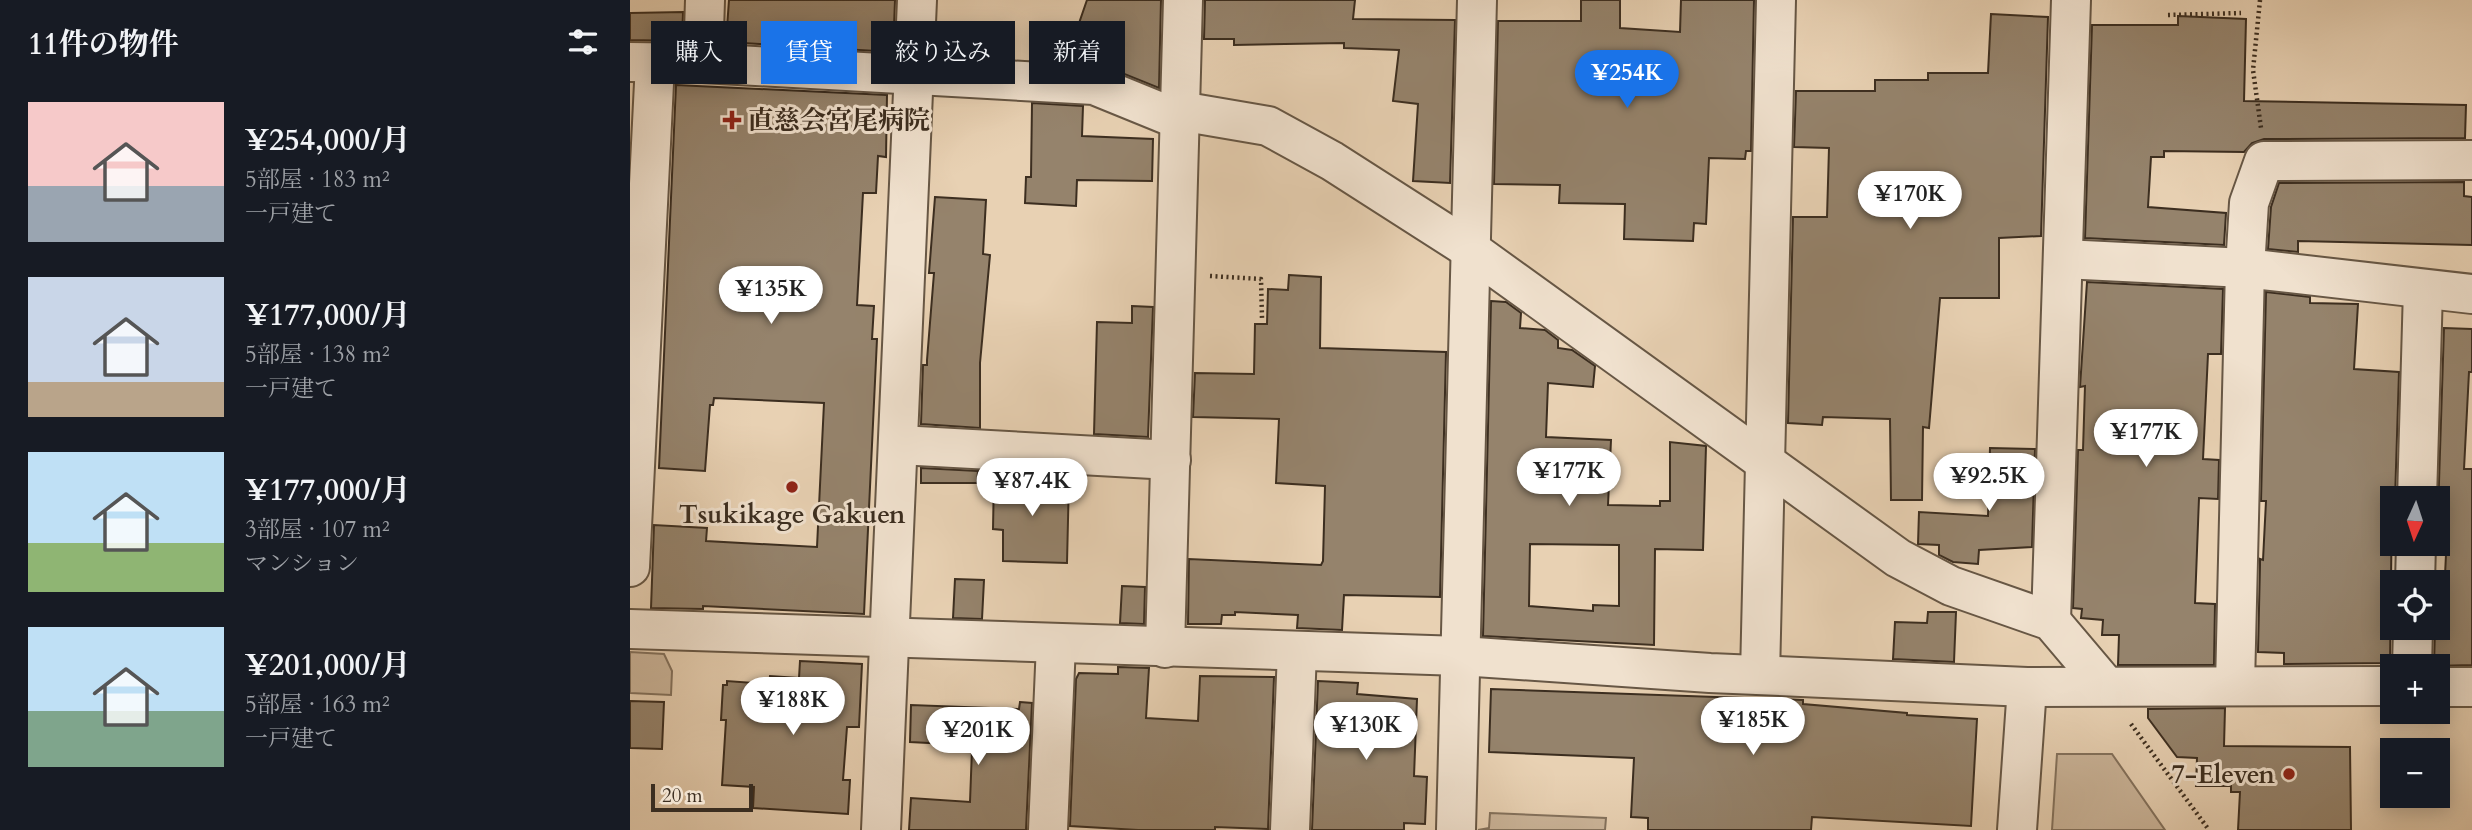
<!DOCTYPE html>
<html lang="ja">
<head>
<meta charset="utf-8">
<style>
	:root { --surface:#171b24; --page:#20242c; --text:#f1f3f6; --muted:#9ea1a6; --accent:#1a73e8 }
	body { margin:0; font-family:Cardo,"Noto Serif JP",serif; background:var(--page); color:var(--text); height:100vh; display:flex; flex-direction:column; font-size:26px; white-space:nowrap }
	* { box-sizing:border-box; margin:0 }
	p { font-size:23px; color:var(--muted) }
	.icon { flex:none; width:38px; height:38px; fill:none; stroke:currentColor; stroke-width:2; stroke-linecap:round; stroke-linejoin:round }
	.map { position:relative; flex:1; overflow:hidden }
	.panel { display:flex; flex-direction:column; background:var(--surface); width:630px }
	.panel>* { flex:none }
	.banner { position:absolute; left:21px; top:21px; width:665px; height:63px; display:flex; gap:14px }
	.needle { width:46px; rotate:183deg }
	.buttons { position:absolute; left:1750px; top:486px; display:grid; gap:14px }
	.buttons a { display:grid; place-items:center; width:70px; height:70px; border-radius:0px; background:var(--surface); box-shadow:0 4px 18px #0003; font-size:35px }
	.scale { position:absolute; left:21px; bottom:18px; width:102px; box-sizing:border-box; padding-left:7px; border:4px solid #3c2e20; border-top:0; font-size:19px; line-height:24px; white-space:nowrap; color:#3c2e20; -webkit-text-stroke:5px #f0e1ce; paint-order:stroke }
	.price { position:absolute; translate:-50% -60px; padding:0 16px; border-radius:24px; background:#fff; color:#222; font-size:23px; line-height:46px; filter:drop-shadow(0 2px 4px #0008) }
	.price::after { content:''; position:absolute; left:50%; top:42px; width:21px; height:16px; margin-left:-10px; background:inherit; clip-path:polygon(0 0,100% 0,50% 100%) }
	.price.active { background:var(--accent); color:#fff }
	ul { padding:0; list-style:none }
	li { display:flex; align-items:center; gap:21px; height:175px; padding:0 28px }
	li span { display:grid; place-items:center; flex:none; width:196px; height:140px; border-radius:0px; color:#555 }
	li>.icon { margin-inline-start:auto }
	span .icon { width:84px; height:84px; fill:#fffc; stroke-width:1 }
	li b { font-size:30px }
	h2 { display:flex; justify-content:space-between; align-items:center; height:84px; padding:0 28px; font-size:30px }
	.pill { padding:0 24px; border-radius:0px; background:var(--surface); box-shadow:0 4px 18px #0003; font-size:24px; line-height:63px }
	.pill.active { background:var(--accent); color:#fff }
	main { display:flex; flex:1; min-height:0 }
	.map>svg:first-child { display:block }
	.green { fill:#cbb59a; stroke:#84725d; stroke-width:2 }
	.building { fill:#95836c; stroke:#3c2e20; stroke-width:2; fill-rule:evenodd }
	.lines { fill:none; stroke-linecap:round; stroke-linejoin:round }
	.minor-casing { stroke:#675745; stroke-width:42 }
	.path { stroke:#3c2e20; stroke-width:4.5; stroke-dasharray:2 3.5; stroke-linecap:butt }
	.minor { stroke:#f0e1ce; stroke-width:38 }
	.poi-dot { fill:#8f2418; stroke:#f0e1ce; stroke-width:2.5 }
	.labels { text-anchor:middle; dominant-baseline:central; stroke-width:6; stroke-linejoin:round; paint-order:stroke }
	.poi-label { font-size:26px; font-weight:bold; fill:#3c2e20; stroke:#f0e1ce; text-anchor:start }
</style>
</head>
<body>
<main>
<section class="panel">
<h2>11件の物件<svg class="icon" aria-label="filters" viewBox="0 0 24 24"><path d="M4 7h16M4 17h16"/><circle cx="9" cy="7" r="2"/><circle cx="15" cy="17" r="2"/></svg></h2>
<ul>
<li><span style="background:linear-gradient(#f6c9c9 60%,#9aa5b1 0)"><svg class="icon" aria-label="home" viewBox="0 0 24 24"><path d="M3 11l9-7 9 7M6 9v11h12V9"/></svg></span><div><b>¥254,000/月</b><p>5部屋 · 183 m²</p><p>一戸建て</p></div></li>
<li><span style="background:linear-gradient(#c9d6e8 75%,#b9a48a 0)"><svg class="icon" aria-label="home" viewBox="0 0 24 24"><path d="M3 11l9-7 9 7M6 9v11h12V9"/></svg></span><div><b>¥177,000/月</b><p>5部屋 · 138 m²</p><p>一戸建て</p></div></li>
<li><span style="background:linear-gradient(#bfe0f5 65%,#8fb573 0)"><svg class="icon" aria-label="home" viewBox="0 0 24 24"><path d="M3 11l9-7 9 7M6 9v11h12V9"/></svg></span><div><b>¥177,000/月</b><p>3部屋 · 107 m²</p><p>マンション</p></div></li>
<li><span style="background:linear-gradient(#bfe0f5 60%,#7fa58c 0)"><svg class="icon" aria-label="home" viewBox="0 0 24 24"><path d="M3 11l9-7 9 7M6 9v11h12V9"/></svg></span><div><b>¥201,000/月</b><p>5部屋 · 163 m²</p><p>一戸建て</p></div></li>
</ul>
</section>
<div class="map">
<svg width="1842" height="830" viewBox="0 0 1842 830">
	<rect width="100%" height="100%" fill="#e8d1b3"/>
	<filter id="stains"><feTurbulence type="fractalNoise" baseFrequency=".00286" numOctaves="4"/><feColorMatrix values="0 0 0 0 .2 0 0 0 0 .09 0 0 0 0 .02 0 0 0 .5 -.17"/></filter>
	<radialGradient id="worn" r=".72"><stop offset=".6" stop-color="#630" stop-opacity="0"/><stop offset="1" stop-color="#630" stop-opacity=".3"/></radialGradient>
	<!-- green -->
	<g class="green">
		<polygon points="0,652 34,654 42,671 41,695 0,693"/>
		<polygon points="1427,754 1482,754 1535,830 1422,830"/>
		<polygon points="860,813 976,818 975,830 848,830 859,828"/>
	</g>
	<!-- building -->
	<g class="building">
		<polygon points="99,0 265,0 263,52 96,42"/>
		<polygon points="457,0 531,0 529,88 472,65 437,58"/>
		<polygon points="575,0 725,0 723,19 825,20 820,183 783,181 788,104 763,101 769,50 714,48 714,43 604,45 604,39 574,39"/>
		<polygon points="951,0 990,0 990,28 1050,32 1051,0 1124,0 1121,151 1116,151 1115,159 1079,158 1076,224 1064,223 1063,241 994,239 995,204 929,203 930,185 864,184 868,21 951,21"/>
		<polygon points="53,12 52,41 0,40 0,13"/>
		<polygon points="1361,14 1418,17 1411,236 1369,238 1369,298 1310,298 1299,428 1293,427 1292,500 1261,500 1260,419 1193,417 1192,425 1158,423 1163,217 1197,217 1199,148 1164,147 1166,91 1245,91 1245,80 1298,80 1298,73 1358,73"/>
		<polygon points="1548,16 1616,19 1614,101 1836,105 1835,138 1634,139 1622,143 1614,152 1534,151 1534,157 1521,157 1518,207 1596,213 1594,245 1455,238 1462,25 1548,25"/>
		<polygon points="46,85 257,95 256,157 248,156 246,193 233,193 227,305 244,306 242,339 247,339 234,614 73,606 73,609 21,608 24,525 77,528 76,541 187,547 194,403 84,398 83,405 80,405 75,471 29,468"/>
		<polygon points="402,103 453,106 452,136 523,139 522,181 447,180 446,206 395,203 396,177 401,177"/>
		<polygon points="1834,182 1834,196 1842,197 1842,245 1668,241 1668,252 1638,249 1641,207 1649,183"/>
		<polygon points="305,197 356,200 353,254 360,255 350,363 350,428 291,424 293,365 297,365 297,360 304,273 299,273"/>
		<polygon points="659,275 691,277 690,348 816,352 810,597 714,595 712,630 667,628 668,615 605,612 605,615 592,615 591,624 558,624 559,559 691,565 693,561 695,486 646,483 649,419 563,417 565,373 624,374 625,324 637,324 638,289 658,290"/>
		<polygon points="1457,282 1593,289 1591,354 1578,354 1573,459 1589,460 1588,499 1569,498 1565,603 1585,604 1584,665 1488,665 1489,635 1472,635 1473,620 1451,618 1452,609 1443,608 1448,450 1453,450 1455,386 1450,387"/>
		<polygon points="1636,292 1680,297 1680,303 1728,304 1724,369 1769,372 1765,499 1762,499 1760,663 1654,664 1654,653 1628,652 1630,565 1630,559 1633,560 1636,501 1631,501"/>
		<path d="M861 301 876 302 891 313 890 328 915 330 928 340V348L942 350 965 366 963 387 918 383 916 437 981 440 978 505 1030 506V501H1040V442L1076 446 1073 550 1025 549 1024 645 853 636ZM900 544 989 545V606L963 605V611L899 606Z"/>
		<polygon points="502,306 523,307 518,437 464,434 467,322 502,323"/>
		<polygon points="1814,328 1842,329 1842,372 1839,372 1834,469 1842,469 1842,665 1804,666 1805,628 1808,628 1807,574 1815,575 1818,513 1808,513"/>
		<polygon points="1360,448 1405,449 1402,547 1349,550 1348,564 1323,562 1309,555 1309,545 1288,544 1289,512 1358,516"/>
		<polygon points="291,468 348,471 347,483 291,483"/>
		<polygon points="364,476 439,477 437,563 373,561 373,530 363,529"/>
		<polygon points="325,579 354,580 352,619 323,618"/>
		<polygon points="492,586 515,587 514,624 490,623"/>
		<polygon points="1298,612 1326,612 1324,662 1263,659 1265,622 1297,623"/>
		<polygon points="170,661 232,664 229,727 217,727 213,780 220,780 218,814 123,808 124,787 92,785 96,720 91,720 93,685 97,685 97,681 139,684 140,676 169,678"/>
		<polygon points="488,667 519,668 516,718 568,721 570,676 644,677 638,829 585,827 585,830 508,830 440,826 446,679 449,673 488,674"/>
		<polygon points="688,681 728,683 727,694 787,699 784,776 797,777 795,824 774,823 774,830 682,830"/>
		<polygon points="861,689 1173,700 1173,704 1277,713 1277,715 1347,719 1341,826 1182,817 1181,830 1018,830 1018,818 1001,817 1004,758 859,752"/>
		<polygon points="0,701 34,702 32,749 0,748"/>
		<polygon points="390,702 402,703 396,830 279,830 281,798 340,802 342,749 338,745 280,742 281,705 389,709"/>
		<polygon points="1595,708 1594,746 1720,747 1721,830 1608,830 1610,792 1601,792 1601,786 1566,786 1567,758 1547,757 1518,718 1518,709"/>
	</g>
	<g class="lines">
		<!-- minor casing -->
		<g class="minor-casing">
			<g id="minor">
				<polyline points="0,62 73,63 464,85 550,120"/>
				<polyline points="73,63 75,0"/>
				<polyline points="550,111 638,126 702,161 841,250 1268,558 1321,586 1421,621 1476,686"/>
				<polyline points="1433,259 1615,268 1842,294"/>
				<polyline points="269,445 541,460"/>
				<polyline points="1787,499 1793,289"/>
				<polyline points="0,567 25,63"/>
				<polyline points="1785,583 1786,544"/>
				<polyline points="1421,621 1441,0"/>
				<polyline points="0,629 831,656 1080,673 1397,687 1762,686"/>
				<polyline points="535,648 553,0"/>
				<polyline points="1782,667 1783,628"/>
				<polyline points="1130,675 1146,0"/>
				<polyline points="1605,685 1615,268 1619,203 1634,161 1842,160"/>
				<polyline points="1808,687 1842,687"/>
				<polyline points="251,830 287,0"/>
				<polyline points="418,830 426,644"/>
				<polyline points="660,830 667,651"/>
				<polyline points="826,830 847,0"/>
				<polyline points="1387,830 1397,687"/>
			</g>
		</g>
		<!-- path -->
		<g class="path">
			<polyline points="1630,0 1623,70 1631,128"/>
			<polyline points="1538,15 1611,13"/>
			<polyline points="580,276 631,279 632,318"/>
			<polyline points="1501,724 1579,830"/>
		</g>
		<!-- minor -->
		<use href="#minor" class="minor"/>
	</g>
	<!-- markers -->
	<g class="poi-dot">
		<path d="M98.5 109.5h7v7h7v7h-7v7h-7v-7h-7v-7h7z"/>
		<circle cx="162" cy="487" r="7"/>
		<circle cx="1659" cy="774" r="7"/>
	</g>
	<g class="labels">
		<!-- poi labels -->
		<g class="poi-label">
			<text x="118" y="120">直慈会宮尾病院</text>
			<text x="162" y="514" text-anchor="middle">Tsukikage Gakuen</text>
			<text x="1645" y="774" text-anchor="end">7-Eleven</text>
		</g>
	</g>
	<rect width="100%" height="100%" filter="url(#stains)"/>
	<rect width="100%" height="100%" fill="url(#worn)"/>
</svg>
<div class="buttons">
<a><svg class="needle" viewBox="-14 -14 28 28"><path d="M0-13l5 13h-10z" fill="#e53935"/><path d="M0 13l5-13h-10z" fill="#9ea1a6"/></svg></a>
<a><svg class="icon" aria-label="locate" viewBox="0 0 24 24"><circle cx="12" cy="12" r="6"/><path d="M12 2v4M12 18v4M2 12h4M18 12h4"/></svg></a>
<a>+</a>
<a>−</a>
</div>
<div class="scale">20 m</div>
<b class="price active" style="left:997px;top:110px">¥254K</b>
<b class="price" style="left:1280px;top:231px">¥170K</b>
<b class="price" style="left:141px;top:326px">¥135K</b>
<b class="price" style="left:1516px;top:469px">¥177K</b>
<b class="price" style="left:939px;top:508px">¥177K</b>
<b class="price" style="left:1359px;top:513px">¥92.5K</b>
<b class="price" style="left:402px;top:518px">¥87.4K</b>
<b class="price" style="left:163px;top:737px">¥188K</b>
<b class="price" style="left:1123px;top:757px">¥185K</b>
<b class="price" style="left:736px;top:762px">¥130K</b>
<b class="price" style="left:348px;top:767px">¥201K</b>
<div class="banner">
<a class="pill">購入</a>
<a class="pill active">賃貸</a>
<a class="pill">絞り込み</a>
<a class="pill">新着</a>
</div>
</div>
</main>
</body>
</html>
